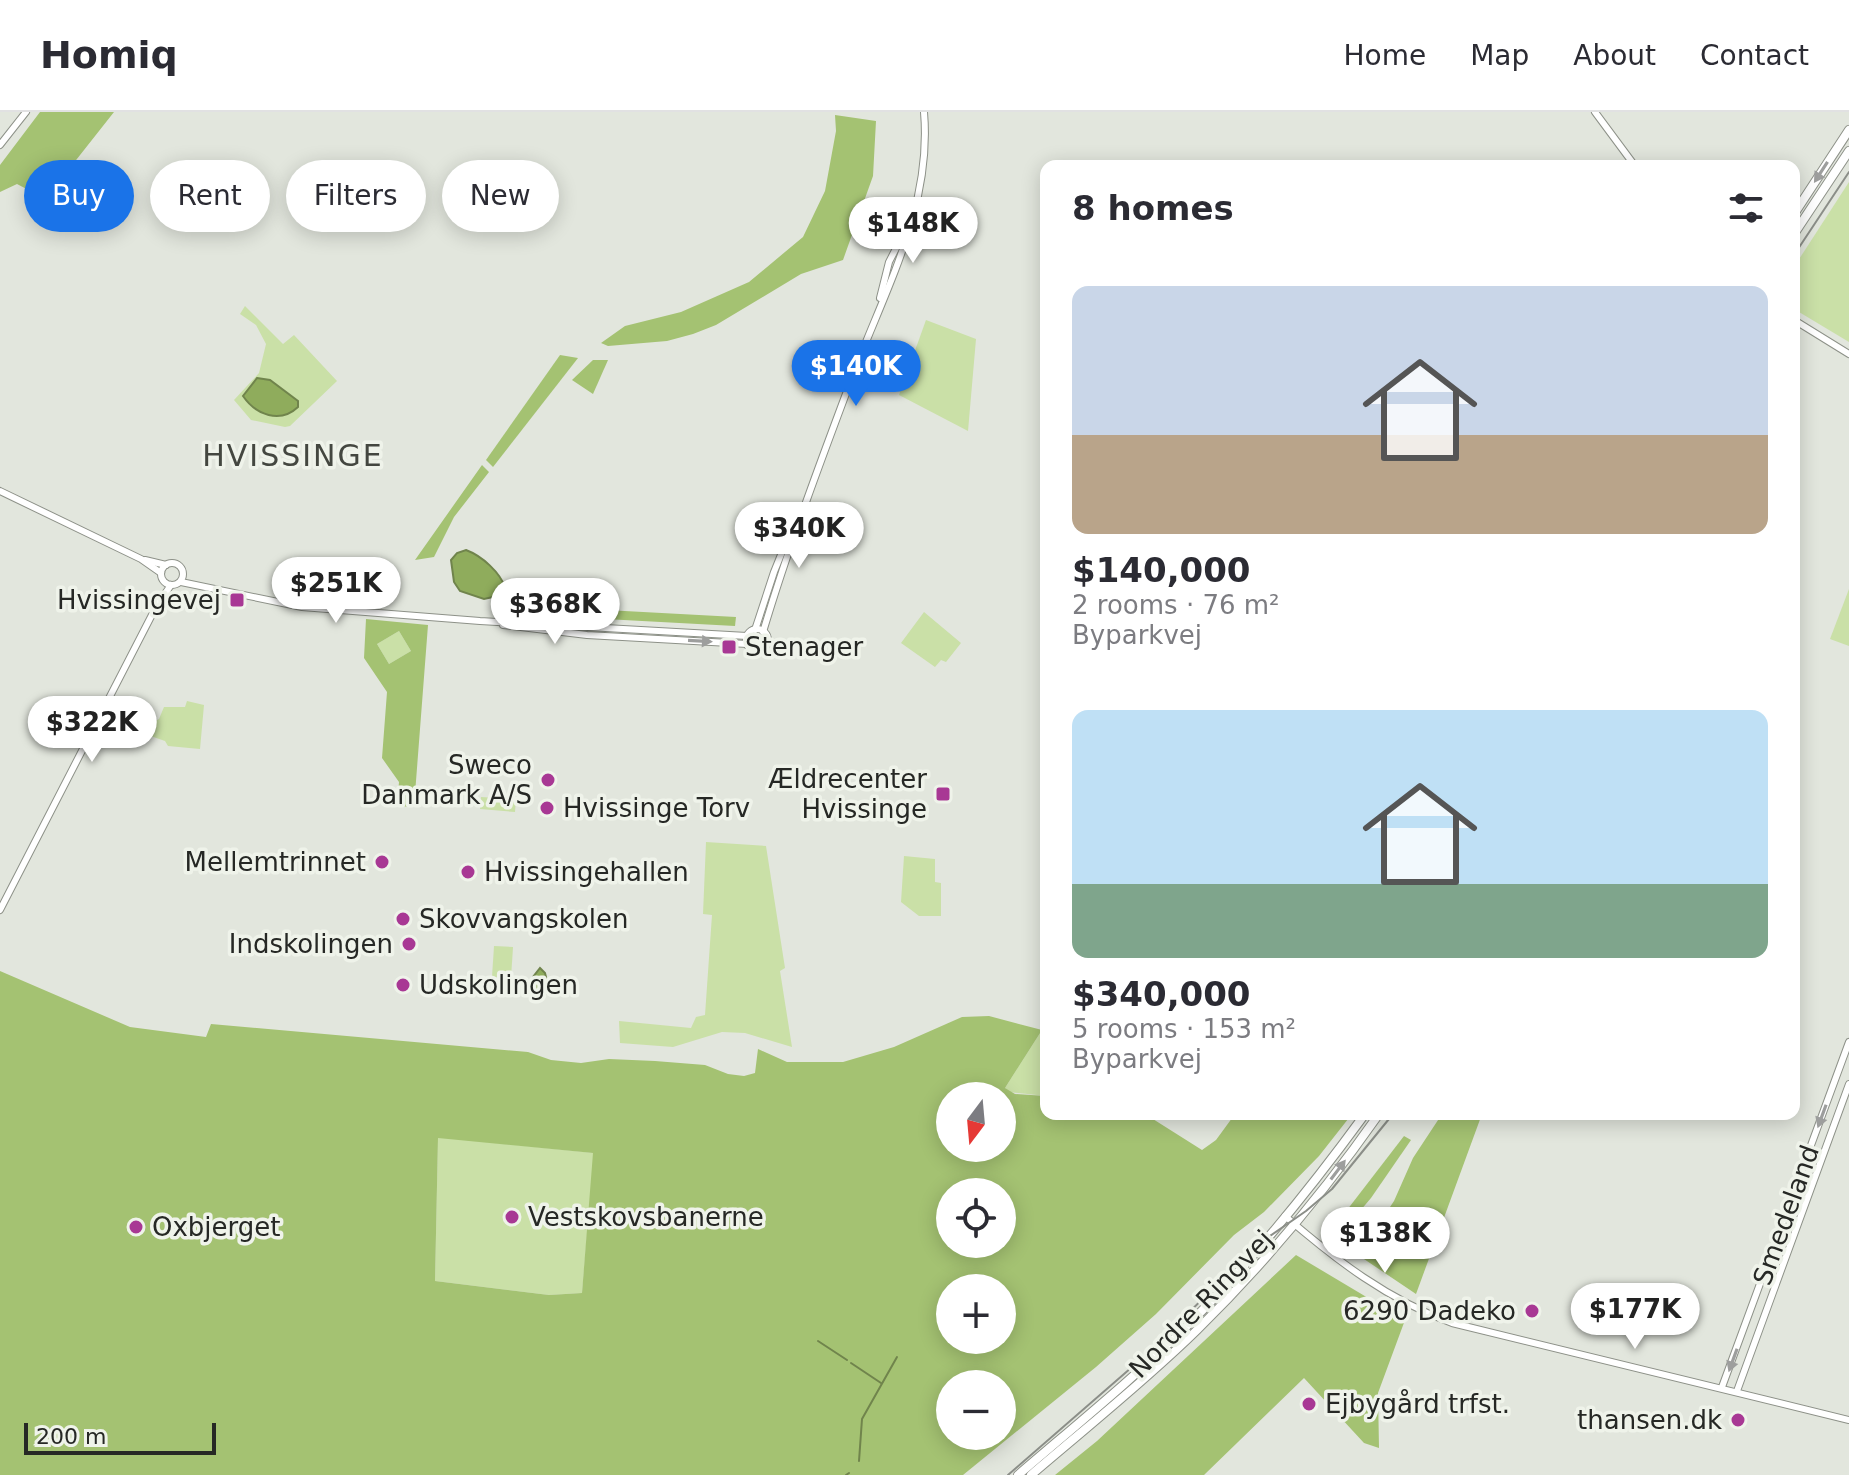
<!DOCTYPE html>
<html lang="en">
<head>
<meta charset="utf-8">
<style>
	:root { --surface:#fff; --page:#f7f7f7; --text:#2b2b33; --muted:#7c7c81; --line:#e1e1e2; --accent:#1a73e8 }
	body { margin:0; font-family:"DejaVu Sans",sans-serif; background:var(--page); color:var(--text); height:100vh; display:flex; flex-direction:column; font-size:30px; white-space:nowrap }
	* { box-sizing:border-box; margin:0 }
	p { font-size:26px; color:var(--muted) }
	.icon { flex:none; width:44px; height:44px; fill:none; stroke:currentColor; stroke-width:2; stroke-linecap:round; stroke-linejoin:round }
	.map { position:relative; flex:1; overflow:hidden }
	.details { position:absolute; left:1040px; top:48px; width:760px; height:960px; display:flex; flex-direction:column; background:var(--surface); border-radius:16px; box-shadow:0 4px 20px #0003 }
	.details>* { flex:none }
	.banner { position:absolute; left:24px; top:48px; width:760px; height:72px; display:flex; gap:16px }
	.needle { width:52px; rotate:196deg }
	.buttons { position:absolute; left:936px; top:970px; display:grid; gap:16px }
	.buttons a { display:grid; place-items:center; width:80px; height:80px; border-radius:50%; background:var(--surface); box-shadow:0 4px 20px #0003; font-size:40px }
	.scale { position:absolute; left:24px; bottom:20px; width:192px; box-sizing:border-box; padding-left:8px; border:4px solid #262825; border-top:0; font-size:22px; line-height:28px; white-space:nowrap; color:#262825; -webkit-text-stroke:6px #eff3ea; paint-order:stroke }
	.price { position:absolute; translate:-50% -68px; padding:0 18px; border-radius:28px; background:#fff; color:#222; font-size:26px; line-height:52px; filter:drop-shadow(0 2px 4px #0008) }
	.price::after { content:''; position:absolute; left:50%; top:48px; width:24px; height:18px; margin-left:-12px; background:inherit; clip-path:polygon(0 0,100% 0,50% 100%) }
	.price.current { background:var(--accent); color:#fff }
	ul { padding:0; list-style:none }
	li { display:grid; align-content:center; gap:16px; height:424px; padding:0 32px }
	li span { display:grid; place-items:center; height:248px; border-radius:16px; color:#555 }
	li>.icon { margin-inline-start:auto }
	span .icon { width:144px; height:144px; fill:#fffc; stroke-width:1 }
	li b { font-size:34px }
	h2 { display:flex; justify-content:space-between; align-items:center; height:96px; padding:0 32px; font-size:34px }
	.tag { padding:0 28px; border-radius:36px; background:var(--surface); box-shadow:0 4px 20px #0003; font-size:28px; line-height:72px }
	.tag.current { background:var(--accent); color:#fff }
	header { display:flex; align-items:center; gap:48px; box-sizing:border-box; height:112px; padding:0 40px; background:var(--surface); border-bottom:2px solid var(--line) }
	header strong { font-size:38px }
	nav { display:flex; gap:44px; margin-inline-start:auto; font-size:28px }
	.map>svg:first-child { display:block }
	.green { fill:#cae0a7 }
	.forest { fill:#a4c272; fill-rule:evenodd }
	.water { fill:#8fac5c; stroke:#70844c; stroke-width:2 }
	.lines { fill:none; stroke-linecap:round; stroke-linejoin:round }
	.stream { stroke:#70844c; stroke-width:2 }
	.tertiary-casing { stroke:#8d9188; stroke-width:8 }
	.primary-casing { stroke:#8d9188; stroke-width:10 }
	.tertiary { stroke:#fff; stroke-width:6 }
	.primary { stroke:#fff; stroke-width:8 }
	.tram { stroke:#8b8e88; stroke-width:2 }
	.oneway { fill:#9d9e9d }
	.poi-dot { fill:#a83894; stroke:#eff3ea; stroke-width:3 }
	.labels { text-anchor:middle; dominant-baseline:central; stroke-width:7; stroke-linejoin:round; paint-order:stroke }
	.poi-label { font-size:26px; fill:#262825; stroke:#eff3ea; text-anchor:start }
	.street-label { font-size:26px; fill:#262825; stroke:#eff3ea }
	.quarter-label { font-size:30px; letter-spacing:2px; fill:#444740; stroke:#eff3ea }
</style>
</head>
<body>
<header>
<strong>Homiq</strong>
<nav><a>Home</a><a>Map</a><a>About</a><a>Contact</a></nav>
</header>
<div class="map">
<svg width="1849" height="1363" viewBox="0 0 1849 1363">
	<rect width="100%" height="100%" fill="#e2e6dd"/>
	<!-- green -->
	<g class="green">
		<polygon points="1849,70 1849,230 1794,197 1794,155"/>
		<polygon points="245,194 283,232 294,223 337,269 290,314 285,315 251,308 234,288 259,261 266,232 256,213 240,202"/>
		<polygon points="926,208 976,227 968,319 899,283"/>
		<polygon points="1849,477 1849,534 1830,527"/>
		<polygon points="924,500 961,531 946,550 941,548 935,555 901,531"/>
		<polygon points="399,519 411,539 389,552 377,532"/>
		<polygon points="187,589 204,593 200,637 168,634 165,629 139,620 140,617 159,607 164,595 185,595"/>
		<polygon points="481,685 516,687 515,700 480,697"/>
		<polygon points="706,730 766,734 785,856 780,859 792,935 745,921 722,920 673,935 620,931 619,909 691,916 696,905 705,903 712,803 703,802"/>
		<polygon points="904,744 935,747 935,770 941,771 941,804 919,804 901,790"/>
		<polygon points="494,834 513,835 511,866 492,865"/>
		<polygon points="1042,918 1046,918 1046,984 1009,980 1005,976"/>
		<polygon points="438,1025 594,1041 582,1181 549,1183 435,1169"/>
	</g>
	<!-- forest -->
	<g class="forest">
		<polygon points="40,0 114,0 54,76 38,83 17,72 0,80 0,53"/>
		<polygon points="835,3 876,9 873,64 843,148 801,162 716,213 693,222 667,229 608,234 601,231 625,214 681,200 749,170 803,125 825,79 836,19"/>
		<polygon points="560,243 578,246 493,355 486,348"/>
		<polygon points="593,248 608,248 593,282 572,268"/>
		<polygon points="482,353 489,360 454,405 434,445 415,448"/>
		<polygon points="606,498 736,505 735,514 605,507"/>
		<path d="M366 507 428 513 414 695 397 694 399 670 382 646 387 580 364 546ZM399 519 411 539 389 552 377 532Z"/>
		<path d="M0 859 130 915 206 925 211 912 528 940 551 948 581 951 609 947 655 949 705 953 728 962 744 964 755 961 758 937 787 950H843L894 935 962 905 989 904 1042 918 1005 976 1015 982 1046 984V1002H1145L1202 1038 1216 1028 1235 1002H1352L1319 1044 1264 1100 1234 1123 1156 1202 1096 1255 963 1363H0ZM950 984H1002V1036H950ZM438 1026 593 1041 582 1181 549 1183 435 1169ZM950 1080H1002V1132H950ZM950 1176H1002V1228H950ZM950 1272H1002V1324H950Z"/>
		<polygon points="1442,1002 1482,1002 1416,1182 1358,1143 1394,1089 1413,1046"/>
		<polygon points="1404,1024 1411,1028 1371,1086 1338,1125 1334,1119 1337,1111"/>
		<polygon points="1296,1143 1405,1208 1378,1281 1379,1336 1364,1331 1304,1266 1204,1363 1055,1363 1097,1329"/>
	</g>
	<!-- water -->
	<g class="water">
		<path d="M257 266 270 268 298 289V295C280 312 256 303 243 284Z"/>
		<path d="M466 438C482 444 500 460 506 477L502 483 484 487 460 479 454 470 451 448 457 441Z"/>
		<polygon points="540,856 545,861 549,877 544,884 540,884 531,875 533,865"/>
	</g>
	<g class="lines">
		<!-- stream -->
		<g class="stream">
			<polyline points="818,1229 847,1248"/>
			<polyline points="851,1251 881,1271"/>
			<polyline points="859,1349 862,1307 897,1245"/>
			<polyline points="846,1363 849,1361"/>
		</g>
		<!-- tertiary casing -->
		<g class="tertiary-casing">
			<g id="tertiary">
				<polyline points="1595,0 1635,54"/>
				<polyline points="0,33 26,0"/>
				<polyline points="880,186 889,150 907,115"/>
				<polyline points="1794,208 1849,242"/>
				<polyline points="0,379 141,447 161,461"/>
				<polyline points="145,448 166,453"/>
				<circle cx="172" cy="462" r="11"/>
				<polyline points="181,470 302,495 480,509 747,524"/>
				<polyline points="503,513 587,523 747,532"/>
				<circle cx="757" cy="528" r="11"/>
				<polyline points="755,518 774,460 799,398"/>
				<path d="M763 520C790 430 823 343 856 255 888 172 932 92 924 0"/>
				<polyline points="0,798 157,493 171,473"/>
				<path d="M1285 1104C1336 1148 1388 1188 1452 1211L1849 1308"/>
				<polyline points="1722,1275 1849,930"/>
				<polyline points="1737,1279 1849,972"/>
			</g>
		</g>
		<!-- primary casing -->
		<g class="primary-casing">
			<g id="primary">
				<polyline points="1794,102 1849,18"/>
				<polyline points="1794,122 1849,39"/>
				<path d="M1018 1363C1075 1314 1134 1266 1188 1213 1253 1148 1311 1076 1365 1002"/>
				<path d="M1031 1363C1087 1315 1145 1269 1197 1218 1265 1151 1325 1079 1379 1002"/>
			</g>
		</g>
		<!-- tertiary -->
		<use href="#tertiary" class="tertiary"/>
		<!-- primary -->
		<use href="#primary" class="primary"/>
		<!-- tram -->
		<g class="tram">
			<polyline points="1794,143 1849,60"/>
			<polyline points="1008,1363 1147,1242 1257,1133 1306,1099 1332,1077 1393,1002"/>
		</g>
	</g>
	<!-- one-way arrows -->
	<defs><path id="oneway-solid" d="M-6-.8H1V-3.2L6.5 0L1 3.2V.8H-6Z" transform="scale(2)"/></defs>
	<g class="oneway">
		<use href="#oneway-solid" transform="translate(1821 60) rotate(123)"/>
		<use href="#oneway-solid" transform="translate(700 529) rotate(3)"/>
		<use href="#oneway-solid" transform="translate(1822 1004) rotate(110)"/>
		<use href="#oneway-solid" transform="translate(1338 1058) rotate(-53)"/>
		<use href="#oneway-solid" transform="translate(1733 1248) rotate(110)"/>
	</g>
	<!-- markers -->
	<g class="poi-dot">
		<rect x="229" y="480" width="16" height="16" rx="4"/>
		<rect x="721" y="527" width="16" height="16" rx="4"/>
		<circle cx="548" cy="668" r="8"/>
		<rect x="935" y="674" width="16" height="16" rx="4"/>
		<circle cx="547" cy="696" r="8"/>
		<circle cx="382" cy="750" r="8"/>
		<circle cx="468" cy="760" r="8"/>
		<circle cx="403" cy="807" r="8"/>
		<circle cx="409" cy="832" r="8"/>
		<circle cx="403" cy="873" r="8"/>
		<circle cx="512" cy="1105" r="8"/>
		<circle cx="136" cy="1115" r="8"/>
		<circle cx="1532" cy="1199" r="8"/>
		<circle cx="1309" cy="1292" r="8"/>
		<circle cx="1738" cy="1308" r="8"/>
	</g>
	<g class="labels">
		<!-- poi labels -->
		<g class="poi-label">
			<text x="221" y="488" text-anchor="end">Hvissingevej</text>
			<text x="745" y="535">Stenager</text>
			<text x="532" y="653" text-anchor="end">Sweco<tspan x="532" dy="30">Danmark A/S</tspan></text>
			<text x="927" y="667" text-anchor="end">Ældrecenter<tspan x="927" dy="30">Hvissinge</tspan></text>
			<text x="563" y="696">Hvissinge Torv</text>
			<text x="366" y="750" text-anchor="end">Mellemtrinnet</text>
			<text x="484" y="760">Hvissingehallen</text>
			<text x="419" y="807">Skovvangskolen</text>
			<text x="393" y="832" text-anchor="end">Indskolingen</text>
			<text x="419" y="873">Udskolingen</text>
			<text x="528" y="1105">Vestskovsbanerne</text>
			<text x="152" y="1115">Oxbjerget</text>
			<text x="1516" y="1199" text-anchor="end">6290 Dadeko</text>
			<text x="1325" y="1292">Ejbygård trfst.</text>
			<text x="1722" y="1308" text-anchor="end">thansen.dk</text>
		</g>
		<!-- street labels -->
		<g class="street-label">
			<text transform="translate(1786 1103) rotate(-70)">Smedeland</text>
			<text transform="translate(1201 1192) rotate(-46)">Nordre Ringvej</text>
		</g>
		<!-- quarter labels -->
		<g class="quarter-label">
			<text x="293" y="343">HVISSINGE</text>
		</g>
	</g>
</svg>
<div class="buttons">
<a><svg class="needle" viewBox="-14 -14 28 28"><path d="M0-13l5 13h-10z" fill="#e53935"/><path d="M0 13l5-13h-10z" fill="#7c7c81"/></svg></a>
<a><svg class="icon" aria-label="locate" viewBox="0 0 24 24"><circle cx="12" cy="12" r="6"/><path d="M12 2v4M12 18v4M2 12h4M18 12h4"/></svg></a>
<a>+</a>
<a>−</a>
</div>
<div class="scale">200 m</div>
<b class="price" style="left:913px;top:153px">$148K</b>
<b class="price current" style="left:856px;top:296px">$140K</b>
<b class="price" style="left:799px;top:458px">$340K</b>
<b class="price" style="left:336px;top:513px">$251K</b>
<b class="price" style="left:555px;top:534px">$368K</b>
<b class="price" style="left:92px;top:652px">$322K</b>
<b class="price" style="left:1385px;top:1163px">$138K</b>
<b class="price" style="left:1635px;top:1239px">$177K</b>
<div class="banner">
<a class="tag current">Buy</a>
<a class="tag">Rent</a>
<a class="tag">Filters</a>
<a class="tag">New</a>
</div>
<section class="details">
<h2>8 homes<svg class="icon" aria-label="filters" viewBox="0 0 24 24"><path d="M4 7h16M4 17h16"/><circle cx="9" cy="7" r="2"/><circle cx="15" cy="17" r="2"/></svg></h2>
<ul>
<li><span style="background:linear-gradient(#c9d6e8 60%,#b9a48a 0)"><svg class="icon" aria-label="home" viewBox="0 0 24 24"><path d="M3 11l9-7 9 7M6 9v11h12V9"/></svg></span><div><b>$140,000</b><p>2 rooms · 76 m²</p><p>Byparkvej</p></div></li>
<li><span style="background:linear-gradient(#bfe0f5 70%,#7fa58c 0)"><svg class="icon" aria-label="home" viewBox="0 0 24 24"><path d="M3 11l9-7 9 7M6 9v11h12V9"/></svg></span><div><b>$340,000</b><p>5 rooms · 153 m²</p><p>Byparkvej</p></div></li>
</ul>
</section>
</div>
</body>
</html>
